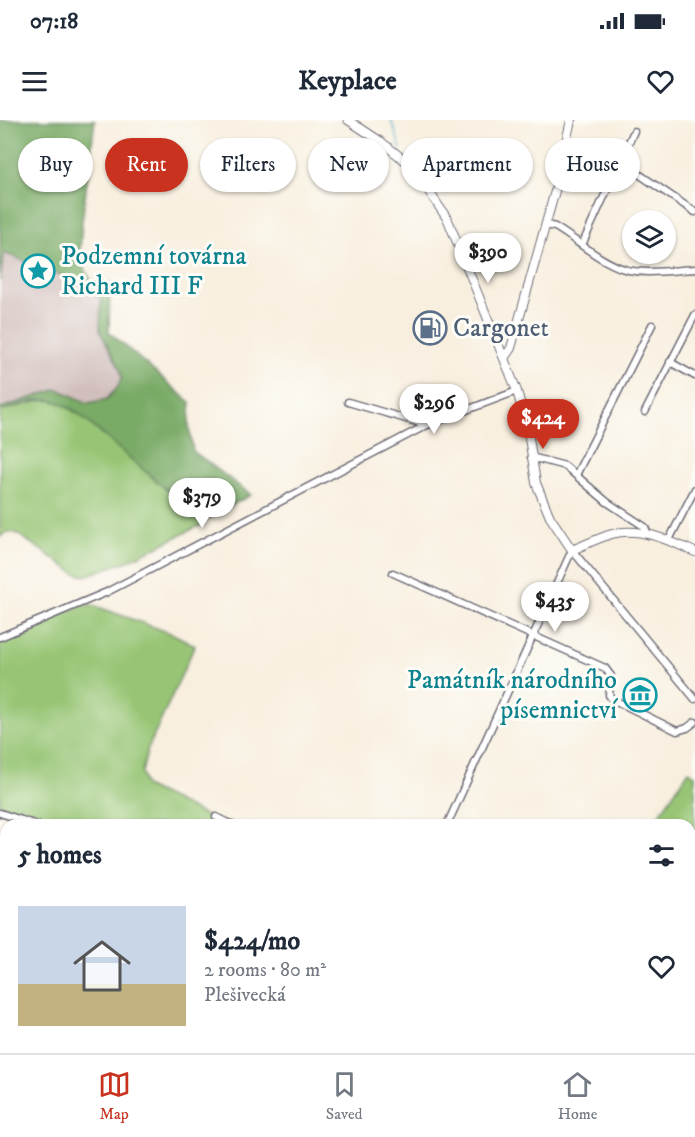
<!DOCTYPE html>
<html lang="en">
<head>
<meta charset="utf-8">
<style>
	:root { --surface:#fff; --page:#f2f2f3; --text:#1f2937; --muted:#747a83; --line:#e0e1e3; --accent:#c8321e }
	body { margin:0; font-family:"IM FELL DW Pica",serif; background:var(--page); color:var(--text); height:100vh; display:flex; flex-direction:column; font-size:22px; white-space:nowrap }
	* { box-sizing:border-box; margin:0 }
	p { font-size:20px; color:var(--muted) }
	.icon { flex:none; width:33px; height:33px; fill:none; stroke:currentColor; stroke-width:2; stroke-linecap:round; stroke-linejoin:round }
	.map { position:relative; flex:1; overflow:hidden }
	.sheet { position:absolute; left:0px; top:699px; width:696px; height:234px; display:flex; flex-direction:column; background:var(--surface); border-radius:18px 18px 0 0; box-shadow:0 2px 4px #0004 }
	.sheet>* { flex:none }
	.top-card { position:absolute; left:18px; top:18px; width:660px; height:54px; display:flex; gap:12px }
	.tools { position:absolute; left:622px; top:90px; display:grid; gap:12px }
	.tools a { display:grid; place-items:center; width:54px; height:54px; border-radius:50%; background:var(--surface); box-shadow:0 2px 4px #0004; font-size:30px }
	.price { position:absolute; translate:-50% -51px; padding:0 14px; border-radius:21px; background:#fff; color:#222; font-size:20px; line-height:39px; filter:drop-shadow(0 2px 3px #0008) }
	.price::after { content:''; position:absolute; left:50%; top:36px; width:18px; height:14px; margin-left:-9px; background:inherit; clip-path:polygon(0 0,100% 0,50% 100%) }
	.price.current { background:var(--accent); color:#fff }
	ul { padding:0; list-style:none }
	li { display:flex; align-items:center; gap:18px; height:150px; padding:0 18px }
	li+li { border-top:2px solid var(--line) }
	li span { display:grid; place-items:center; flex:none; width:168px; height:120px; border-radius:0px; color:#555 }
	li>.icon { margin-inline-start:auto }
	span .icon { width:72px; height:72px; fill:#fffc; stroke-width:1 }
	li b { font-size:26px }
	h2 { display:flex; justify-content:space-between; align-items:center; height:72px; padding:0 18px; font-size:26px }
	.pill { padding:0 21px; border-radius:27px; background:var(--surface); box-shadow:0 2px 4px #0004; font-size:21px; line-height:54px }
	.pill.current { background:var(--accent); color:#fff }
	.status { display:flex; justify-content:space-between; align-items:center; height:42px; padding:0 30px; background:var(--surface); direction:ltr }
	.status svg { height:16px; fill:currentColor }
	header { display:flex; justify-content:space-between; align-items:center; height:78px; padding:0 18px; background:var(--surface); font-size:27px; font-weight:700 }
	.dock { display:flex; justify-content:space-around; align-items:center; height:84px; border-top:2px solid var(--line); background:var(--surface); font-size:16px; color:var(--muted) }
	.dock a { display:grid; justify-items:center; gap:3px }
	.dock .current { color:var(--accent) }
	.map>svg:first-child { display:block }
	.industrial { fill:#d1bfbd }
	.green { fill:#97c574; stroke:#5c7458; stroke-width:1.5 }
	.forest { fill:#79aa66; stroke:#4e6650; stroke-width:1.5 }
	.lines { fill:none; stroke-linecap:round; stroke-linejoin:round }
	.stream { stroke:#48a7c7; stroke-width:1.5 }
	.minor-casing { stroke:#6d6a74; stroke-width:9 }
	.tertiary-casing { stroke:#6d6a74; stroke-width:10 }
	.minor { stroke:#fff; stroke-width:6 }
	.tertiary { stroke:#fff; stroke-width:8 }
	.rail { stroke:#22223b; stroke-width:1.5 }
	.labels { text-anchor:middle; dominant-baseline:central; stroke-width:6; stroke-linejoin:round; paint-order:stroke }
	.culture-label { font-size:26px; fill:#0d838f; stroke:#fdfcf7; text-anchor:start }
	.service-label { font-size:26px; fill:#4e5e75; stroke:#fdfcf7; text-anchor:start }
</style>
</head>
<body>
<div class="status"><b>07:18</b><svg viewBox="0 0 49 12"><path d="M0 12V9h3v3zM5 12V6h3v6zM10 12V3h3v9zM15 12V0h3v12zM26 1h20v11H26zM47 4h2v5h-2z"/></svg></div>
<header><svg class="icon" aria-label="menu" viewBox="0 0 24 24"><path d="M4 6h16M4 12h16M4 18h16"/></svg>Keyplace<svg class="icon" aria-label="heart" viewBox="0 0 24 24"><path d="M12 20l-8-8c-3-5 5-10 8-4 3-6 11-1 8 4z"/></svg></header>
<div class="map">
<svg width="695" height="933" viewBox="0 0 695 933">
	<rect width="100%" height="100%" fill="#fdfcf7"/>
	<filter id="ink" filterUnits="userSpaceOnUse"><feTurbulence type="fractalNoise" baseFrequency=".0167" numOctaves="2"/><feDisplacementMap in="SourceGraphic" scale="12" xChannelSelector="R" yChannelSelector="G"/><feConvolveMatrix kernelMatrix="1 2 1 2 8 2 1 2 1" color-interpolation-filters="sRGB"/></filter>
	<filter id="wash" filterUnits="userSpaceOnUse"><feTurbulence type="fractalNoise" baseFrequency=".008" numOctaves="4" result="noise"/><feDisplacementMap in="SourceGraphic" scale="24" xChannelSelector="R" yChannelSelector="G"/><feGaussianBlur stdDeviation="1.35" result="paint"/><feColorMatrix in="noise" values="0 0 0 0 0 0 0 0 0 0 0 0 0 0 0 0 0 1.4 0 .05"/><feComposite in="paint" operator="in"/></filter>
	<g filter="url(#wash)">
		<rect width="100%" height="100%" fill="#f8efdf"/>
		<!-- industrial -->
		<g class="industrial">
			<polygon points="4,133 66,157 101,178 100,211 120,249 122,257 117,268 107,279 88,283 58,269 0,288 0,161"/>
			<polygon points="485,927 660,928 677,927 677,933 484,933"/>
		</g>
		<!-- green -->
		<g class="green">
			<polygon points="48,279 57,280 80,295 203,401 203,404 128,441 85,456 76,454 16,413 7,412 0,417 0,291"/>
			<polygon points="84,484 93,485 173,514 195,525 147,631 142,652 145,666 225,705 43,705 0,690 0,521"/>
			<polygon points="689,651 695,655 695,774 690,781 690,705 652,705"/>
			<polygon points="0,762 6,762 6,927 456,927 454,933 0,933"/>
		</g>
		<!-- forest -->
		<path class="forest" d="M0 0H95L82 102 80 130 86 152 94 165 103 167 110 162 109 212 191 283 189 304 193 331 251 375 203 401 80 295C49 271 35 280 0 291V288L58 269 88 283 107 279 117 268 122 257 120 249 100 211 101 178 66 157 4 133 0 161Z"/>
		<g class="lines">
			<!-- stream -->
			<polyline class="stream" points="391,0 401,29"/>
		</g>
	</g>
	<g filter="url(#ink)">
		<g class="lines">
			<!-- minor casing -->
			<g class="minor-casing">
				<g id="minor">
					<polyline points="621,42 695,92"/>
					<path d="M546 105 555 107C577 120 599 141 624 149 643 155 674 150 695 149"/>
					<polyline points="582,125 634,11"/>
					<polyline points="670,242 695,256"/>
					<polyline points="348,282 427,305 517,271"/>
					<polyline points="645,292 695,195"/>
					<polyline points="531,337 565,346 607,382 645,407 648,415"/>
					<polyline points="576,355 652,205"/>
					<polyline points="669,420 695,369"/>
					<polyline points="393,453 605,548 611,556 609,575 612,579 677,611 687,608 695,602"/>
					<polyline points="0,517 107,472 427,305"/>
					<polyline points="0,693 37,705"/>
					<polyline points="216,697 232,705"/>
					<polyline points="447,705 572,430 695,579"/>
					<polyline points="690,922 695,923"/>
				</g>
			</g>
			<!-- tertiary casing -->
			<g class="tertiary-casing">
				<g id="tertiary">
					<path d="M348 0 380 21 412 46 448 100 517 271 528 311 536 363 550 397 572 430C585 425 598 418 612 414 640 406 670 421 695 432"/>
					<polyline points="505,237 511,228 555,71 571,0"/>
				</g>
			</g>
			<!-- minor -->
			<use href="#minor" class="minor"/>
			<!-- tertiary -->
			<use href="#tertiary" class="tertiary"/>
			<!-- rail -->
			<g class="rail">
				<polyline points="690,890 695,870"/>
				<polyline points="686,933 686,927"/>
			</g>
		</g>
	</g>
	<!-- icons -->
	<defs>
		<g id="sight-ring" transform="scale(1.725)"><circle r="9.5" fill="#fdfcf7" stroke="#0f9aa8" stroke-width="1.5"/><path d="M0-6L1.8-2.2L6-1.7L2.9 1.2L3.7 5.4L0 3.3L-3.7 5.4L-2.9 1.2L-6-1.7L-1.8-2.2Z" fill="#0f9aa8"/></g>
		<g id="fuel-ring" transform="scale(1.725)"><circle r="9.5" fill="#fdfcf7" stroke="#5c6f8a" stroke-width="1.5"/><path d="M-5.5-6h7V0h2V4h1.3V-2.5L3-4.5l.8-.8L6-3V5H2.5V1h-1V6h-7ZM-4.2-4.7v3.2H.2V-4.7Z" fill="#5c6f8a"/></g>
		<g id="museum-ring" transform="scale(1.725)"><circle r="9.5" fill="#fdfcf7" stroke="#0f9aa8" stroke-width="1.5"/><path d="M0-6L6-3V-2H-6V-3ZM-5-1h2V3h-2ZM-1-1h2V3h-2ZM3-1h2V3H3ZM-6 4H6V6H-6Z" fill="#0f9aa8"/></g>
	</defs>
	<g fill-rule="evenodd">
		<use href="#sight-ring" x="38" y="151"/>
		<use href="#fuel-ring" x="430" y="208"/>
		<use href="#museum-ring" x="640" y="575"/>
	</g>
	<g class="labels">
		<!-- culture labels -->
		<g class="culture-label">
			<text x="61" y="136">Podzemní továrna<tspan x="61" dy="30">Richard III F</tspan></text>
			<text x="617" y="560" text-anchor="end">Památník národního<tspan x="617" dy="30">písemnictví</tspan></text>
		</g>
		<!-- service labels -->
		<g class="service-label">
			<text x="453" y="208">Cargonet</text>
		</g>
	</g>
</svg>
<div class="tools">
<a><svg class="icon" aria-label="layers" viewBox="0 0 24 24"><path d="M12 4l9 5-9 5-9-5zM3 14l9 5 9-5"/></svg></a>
</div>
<b class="price" style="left:488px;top:164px">$390</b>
<b class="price" style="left:434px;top:315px">$296</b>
<b class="price current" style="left:543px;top:330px">$424</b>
<b class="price" style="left:202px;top:409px">$379</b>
<b class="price" style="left:555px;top:513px">$435</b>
<div class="top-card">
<a class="pill">Buy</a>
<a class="pill current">Rent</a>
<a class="pill">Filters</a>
<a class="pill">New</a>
<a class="pill">Apartment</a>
<a class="pill">House</a>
</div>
<section class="sheet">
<h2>5 homes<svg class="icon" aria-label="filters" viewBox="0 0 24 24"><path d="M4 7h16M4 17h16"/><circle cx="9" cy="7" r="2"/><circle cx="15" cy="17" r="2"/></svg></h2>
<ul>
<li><span style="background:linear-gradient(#c9d6e8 65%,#c2b280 0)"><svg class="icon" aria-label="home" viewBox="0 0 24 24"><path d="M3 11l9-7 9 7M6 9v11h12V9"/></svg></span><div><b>$424/mo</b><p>2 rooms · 80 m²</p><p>Plešivecká</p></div><svg class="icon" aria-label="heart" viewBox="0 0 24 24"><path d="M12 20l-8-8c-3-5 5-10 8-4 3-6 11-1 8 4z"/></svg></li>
</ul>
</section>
</div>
<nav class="dock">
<a class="current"><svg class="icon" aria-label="map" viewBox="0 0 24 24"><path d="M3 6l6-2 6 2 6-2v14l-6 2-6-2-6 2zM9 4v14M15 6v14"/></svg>Map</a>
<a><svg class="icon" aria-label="saved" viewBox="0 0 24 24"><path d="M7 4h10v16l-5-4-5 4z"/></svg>Saved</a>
<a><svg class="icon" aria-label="home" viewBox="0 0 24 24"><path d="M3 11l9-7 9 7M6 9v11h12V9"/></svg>Home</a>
</nav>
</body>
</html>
